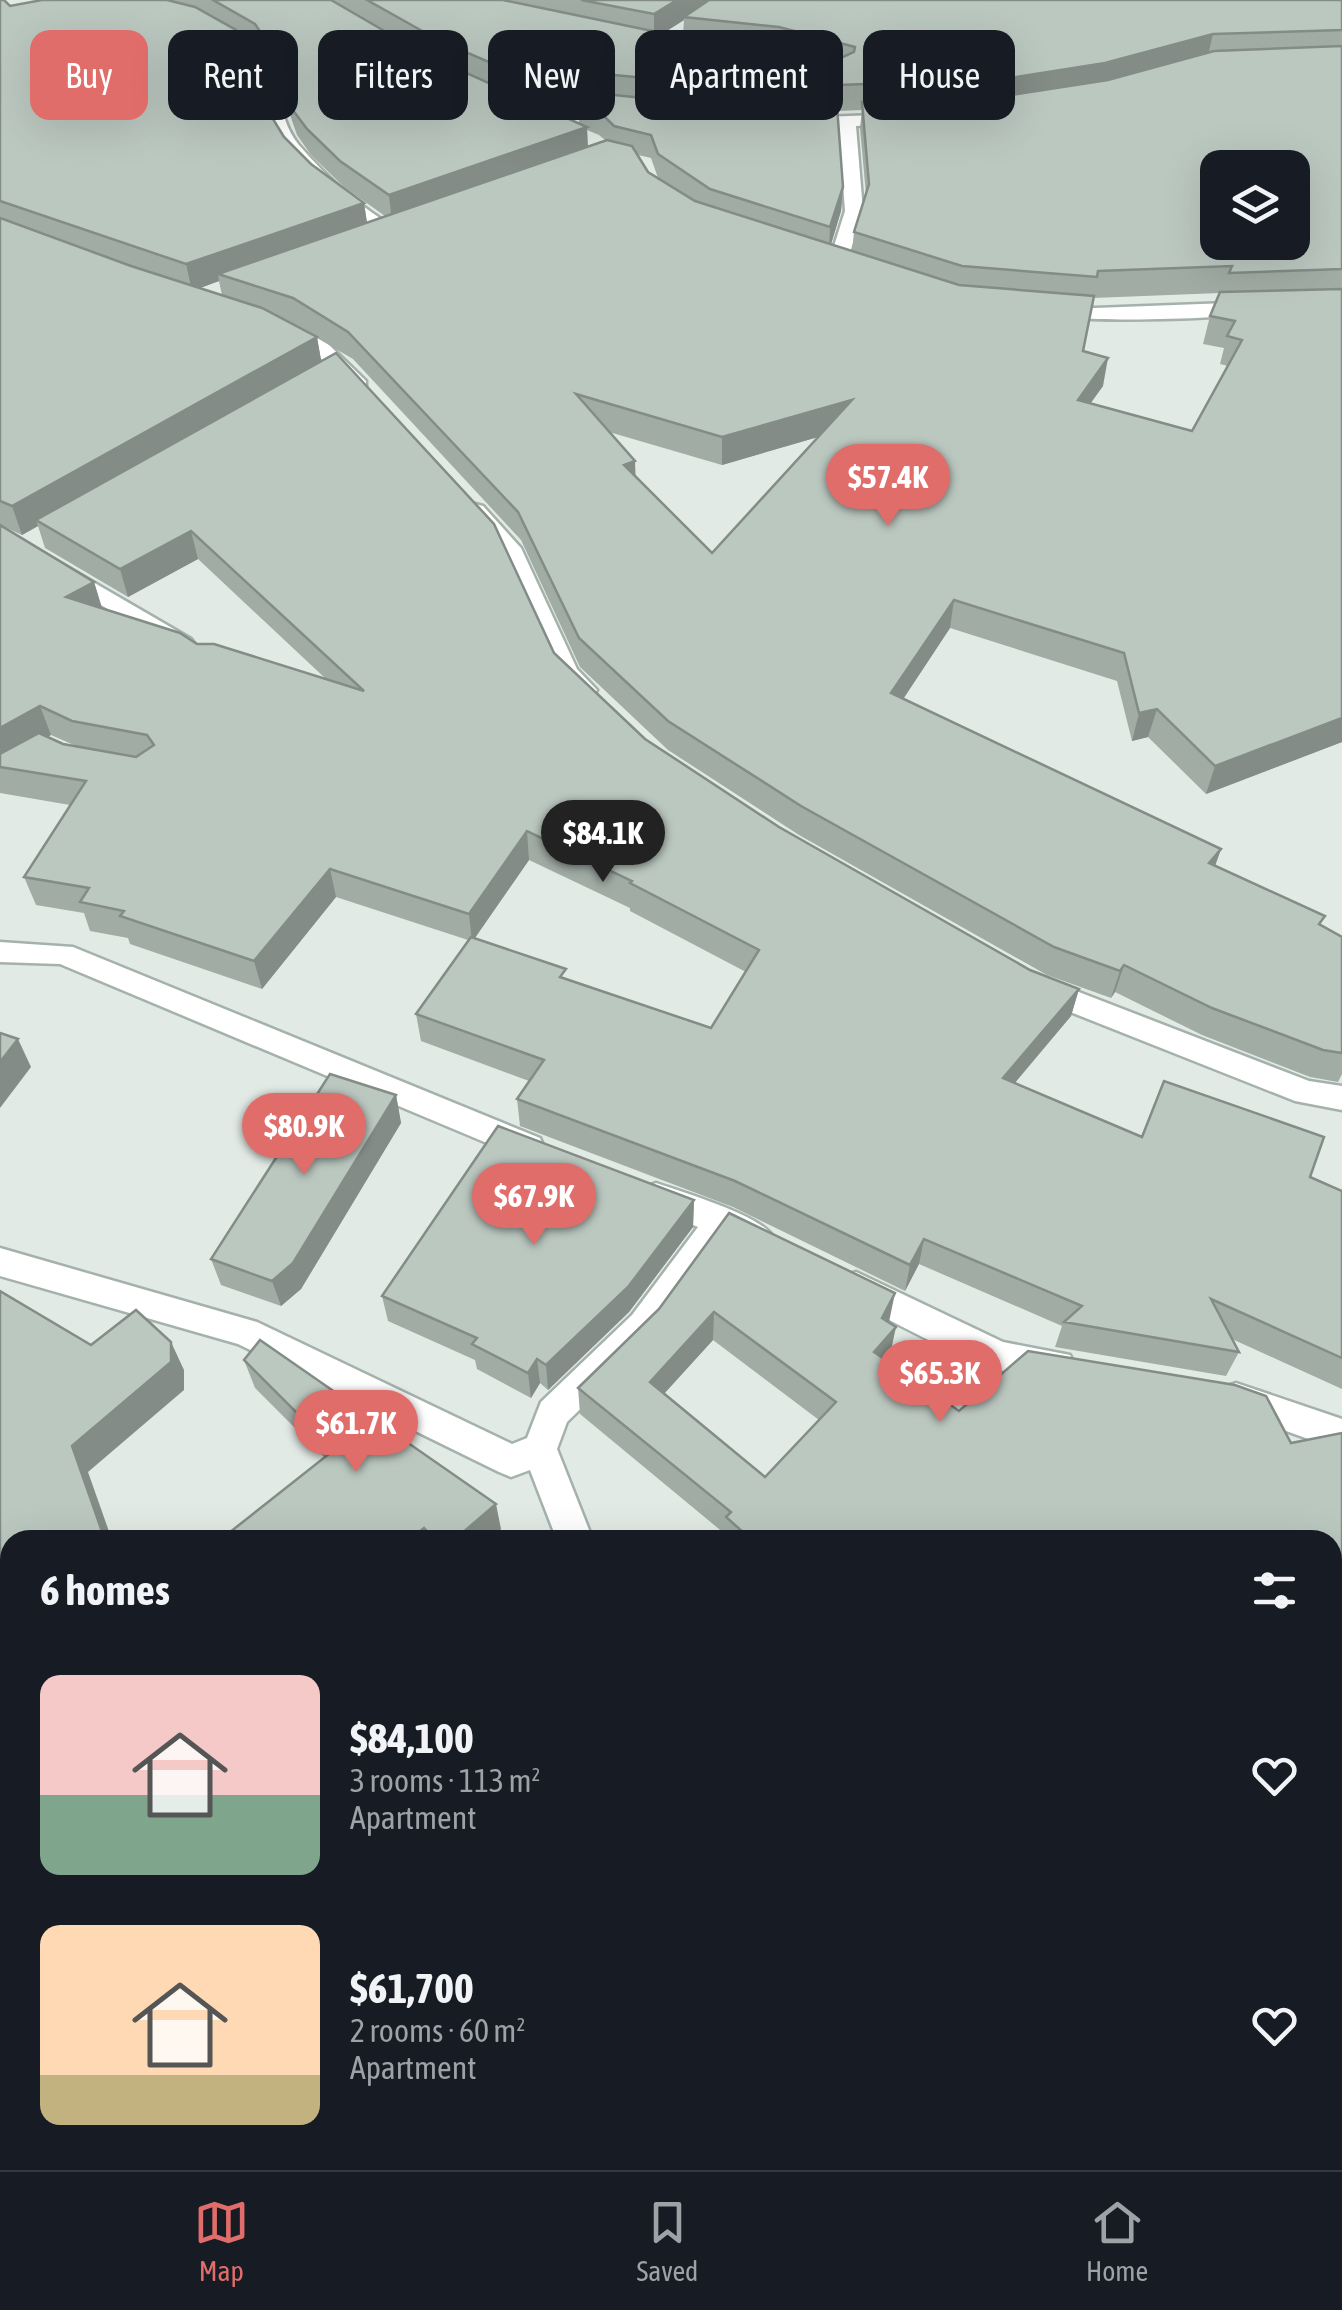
<!DOCTYPE html>
<html lang="en">
<head>
<meta charset="utf-8">
<style>
	:root { --surface:#171b24; --page:#242831; --text:#f1f3f6; --muted:#9ea1a6; --line:#363941; --accent:#e16d6a }
	body { margin:0; font-family:"Asap Condensed",sans-serif; background:var(--page); color:var(--text); height:100vh; display:flex; flex-direction:column; font-size:38px; white-space:nowrap }
	* { box-sizing:border-box; margin:0 }
	p { font-size:32px; color:var(--muted) }
	.icon { flex:none; width:55px; height:55px; fill:none; stroke:currentColor; stroke-width:2; stroke-linecap:round; stroke-linejoin:round }
	.map { position:relative; flex:1; overflow:hidden }
	.side { position:absolute; left:0px; top:1530px; width:1342px; height:640px; display:flex; flex-direction:column; background:var(--surface); border-radius:30px 30px 0 0; box-shadow:0 10px 40px #0002 }
	.side>* { flex:none }
	.guide { position:absolute; left:30px; top:30px; width:1282px; height:90px; display:flex; gap:20px }
	.tools { position:absolute; left:1200px; top:150px; display:grid; gap:20px }
	.tools a { display:grid; place-items:center; width:110px; height:110px; border-radius:20px; background:var(--surface); box-shadow:0 10px 40px #0002; font-size:50px }
	.price { position:absolute; translate:-50% -85px; padding:0 22px; border-radius:35px; background:var(--accent); color:#fff; font-size:32px; line-height:65px; filter:drop-shadow(0 2px 5px #0008) }
	.price::after { content:''; position:absolute; left:50%; top:60px; width:30px; height:22px; margin-left:-15px; background:inherit; clip-path:polygon(0 0,100% 0,50% 100%) }
	.price.active { background:#222; color:#fff }
	ul { padding:0; list-style:none }
	li { display:flex; align-items:center; gap:30px; height:250px; padding:0 40px }
	li span { display:grid; place-items:center; flex:none; width:280px; height:200px; border-radius:20px; color:#555 }
	li>.icon { margin-inline-start:auto }
	span .icon { width:120px; height:120px; fill:#fffc; stroke-width:1 }
	li b { font-size:42px }
	h2 { display:flex; justify-content:space-between; align-items:center; height:120px; padding:0 40px; font-size:42px }
	.chip { padding:0 35px; border-radius:20px; background:var(--surface); box-shadow:0 10px 40px #0002; font-size:35px; line-height:90px }
	.chip.active { background:var(--accent); color:#fff }
	.dock { display:flex; justify-content:space-around; align-items:center; height:140px; border-top:2px solid var(--line); background:var(--surface); font-size:28px; color:var(--muted) }
	.dock a { display:grid; justify-items:center; gap:5px }
	.dock .active { color:var(--accent) }
	.map>svg:first-child { display:block }
	.lines { fill:none; stroke-linecap:round; stroke-linejoin:round }
	.minor-casing { stroke:#a5b1ab; stroke-width:5 }
	.minor { fill:#fff; fill-rule:evenodd }
	.wall { fill:#a1aca5; fill-rule:evenodd }
	.shaded-wall { fill:#838c86 }
	.building { fill:#bbc8c0; stroke:#838c86; stroke-width:2.5; fill-rule:evenodd }
</style>
</head>
<body>
<div class="map">
<svg width="1342" height="2170" viewBox="0 0 1342 2170">
	<rect width="100%" height="100%" fill="#e2eae5"/>
	<g class="lines">
		<!-- minor casing -->
		<g class="minor-casing">
			<g id="minor">
				<path d="M206 27C217 25 224 31 234 36 290 63 269 108 299 145 328 179 361 208 399 230V238C370 243 294 169 280 144 266 119 267 86 250 63 239 48 222 42 206 33Z"/>
				<polygon points="901,114 909,119 907,123 856,126 863,211 846,265 844,269 830,269 828,265 845,211 839,126 797,128 789,123 797,118"/>
				<path d="M1254 302 1264 308 1261 312C1232 319 1057 325 1040 311L1050 305 1095 308Z"/>
				<polygon points="284,324 325,341 366,381 366,389 352,389 311,349 277,334 277,326"/>
				<polygon points="475,504 483,506 521,548 577,669 597,690 594,696 576,696 555,673 500,550 464,511"/>
				<polygon points="0,528 191,639 195,644 191,649 175,649 0,545"/>
				<polygon points="0,942 73,947 540,1138 544,1147 540,1156 529,1159 518,1156 60,964 0,962"/>
				<polygon points="1040,977 1309,1081 1342,1086 1342,1110 1295,1101 1030,996 1026,988 1030,980"/>
				<path d="M656 1183C682 1192 763 1216 773 1237L768 1247 757 1251 726 1238 656 1335 567 1422 557 1449 593 1540H557L530 1470 511 1477 499 1472 238 1344 0 1276V1248L257 1322 512 1444 527 1438 541 1402 632 1315 698 1227 645 1205 640 1196 645 1187Z"/>
				<path d="M856 1272 1003 1342 1070 1355 1075 1366 1070 1377C1018 1396 894 1321 844 1296L840 1286 844 1276Z"/>
				<polygon points="1236,1383 1342,1419 1342,1451 1224,1409 1219,1398 1224,1387"/>
				<polygon points="1342,1603 1342,1639 1332,1642 1332,1605"/>
				<polygon points="794,2160 838,2160 840,2170 796,2170"/>
			</g>
		</g>
		<!-- minor -->
		<use href="#minor" class="minor"/>
	</g>
	<!-- wall -->
	<g class="wall">
		<path d="M0 0 10 6 42 0H1342V742L1206 794 1148 737 1132 741 1117 681 950 628 903 699 1221 849 1215 866 1342 937V1074L1338 1082 1310 1077 1202 1035 1115 992 1111 998 1047 975 799 835 668 750 580 667 521 540 353 359 317 338 321 361 554 653 645 739 779 827 1030 970 1079 989 1071 1016 1015 1083 1142 1137 1310 1177 1342 1191V1389L1232 1339 1239 1352 1226 1376 1055 1347 1062 1326 919 1264 905 1291 733 1207 520 1126 517 1099 529 1081 421 1041 416 1014 468 940 336 897 262 989 130 944 128 938 90 931 84 913 36 905 24 877 70 805 0 793V525L94 582 102 609 197 644 326 679 198 559 128 597 45 548 38 526 22 535 0 525ZM684 20 683 34 665 32ZM240 38 260 49 276 74 297 135 311 155 344 187 385 216 367 222 364 203 311 164 284 137 265 106ZM579 108V124L559 115ZM862 110 860 128 866 195 854 232 852 251 831 244 841 211 843 187 838 111ZM587 130 599 135 605 140 588 146ZM638 155 651 158 658 178 648 172ZM219 281 222 295 200 288ZM1220 293 1210 316 1203 344 1224 348 1220 364 1228 366 1192 431 1090 403 1103 386 1083 351 1093 298ZM609 432 722 465 818 437 712 553 636 476ZM51 735 76 746 63 744 47 736ZM529 860 630 908V911L746 972 711 1028 567 979 475 938Z"/>
		<polygon points="396,1095 401,1123 301,1289 281,1306 221,1285 211,1259"/>
		<polygon points="694,1200 693,1227 629,1312 548,1390 540,1383 531,1398 477,1369 475,1360 388,1321 382,1296"/>
		<path d="M659 1309 889 1322 890 1355 885 1360 959 1411 1291 1443 1342 1433V1593L1332 1596V1540H725V1534L580 1414 578 1388ZM713 1340 819 1420 765 1477 664 1394Z"/>
		<polygon points="244,1360 501,1529 489,1540 220,1540 324,1457 255,1388"/>
		<polygon points="1011,2160 1210,2160 1199,2170 1017,2170"/>
	</g>
	<!-- shaded-wall -->
	<g class="shaded-wall">
		<polygon points="677,0 727,0 684,17 684,20 654,39 654,14"/>
		<polygon points="1213,34 1207,59 1001,104 1004,79"/>
		<polygon points="603,74 603,99 578,103 579,108 555,116 554,90"/>
		<polygon points="587,127 588,153 392,222 389,195"/>
		<polygon points="843,187 841,211 829,251 830,227"/>
		<polygon points="364,203 368,230 218,274 219,281 192,291 186,264"/>
		<polygon points="317,337 322,365 36,520 38,526 22,535 12,506"/>
		<polygon points="1108,358 1103,386 1073,428 1078,400"/>
		<polygon points="852,400 849,428 722,465 722,437"/>
		<polygon points="635,461 636,490 624,465"/>
		<polygon points="191,531 198,559 128,597 120,569"/>
		<polygon points="94,582 103,611 66,597"/>
		<polygon points="954,600 950,628 888,722 891,693"/>
		<polygon points="40,706 51,735 0,763 0,728"/>
		<polygon points="1157,709 1148,737 1132,741 1139,713"/>
		<polygon points="1342,718 1342,742 1206,794 1215,766"/>
		<polygon points="527,831 529,860 472,942 469,914"/>
		<polygon points="1221,849 1211,877 1209,863"/>
		<polygon points="330,869 336,897 262,989 254,961"/>
		<polygon points="1124,965 1115,992 1111,998 1120,971"/>
		<polygon points="1079,989 1071,1016 996,1105 1003,1078"/>
		<polygon points="18,1039 31,1067 0,1108 0,1062"/>
		<polygon points="396,1095 401,1123 301,1289 281,1306 272,1281"/>
		<polygon points="694,1200 693,1227 629,1312 548,1390 546,1365"/>
		<polygon points="924,1239 919,1264 905,1291 910,1265"/>
		<polygon points="895,1293 889,1322 882,1318"/>
		<polygon points="714,1312 713,1340 650,1409 650,1382"/>
		<polygon points="896,1327 890,1355 869,1380 874,1352"/>
		<polygon points="171,1342 184,1370 184,1390 88,1472 112,1540 105,1540 72,1446"/>
		<polygon points="537,1359 540,1383 531,1398 528,1373"/>
		<polygon points="496,1504 501,1529 489,1540 454,1540"/>
		<polygon points="424,1528 427,1540 410,1540"/>
		<polygon points="0,1565 10,1586 0,1590"/>
		<polygon points="1342,1575 1342,1593 1332,1596 1332,1577"/>
		<polygon points="0,1815 10,1845 10,1871 0,1862"/>
		<polygon points="108,2160 124,2160 128,2170 111,2170"/>
		<polygon points="376,2160 382,2160 386,2170 379,2170"/>
		<polygon points="772,2160 783,2160 765,2170 754,2170"/>
	</g>
	<!-- building -->
	<g class="building">
		<polygon points="0,0 4,0 10,6 42,0 167,0 195,7 236,30 250,56 265,106 284,137 311,164 364,203 186,264 0,201"/>
		<polygon points="213,0 331,0 424,54 587,127 389,195 340,161 307,129 292,109 272,49 255,24"/>
		<polygon points="367,0 503,0 657,32 778,44 843,57 854,52 855,47 779,27 684,17 709,0 1342,0 1342,30 1213,34 1105,63 1004,79 753,88 603,74 554,90 440,41"/>
		<polygon points="581,0 677,0 654,14"/>
		<path d="M1342 46V269L1229 273 1232 266 1098 271 1097 277 962 266 854 232 869 184 862 102 1005 96 1108 80 1214 51ZM1218 168H1292V242H1218Z"/>
		<polygon points="604,94 752,109 837,106 843,187 830,227 710,189 658,154 651,135 614,126 599,111 578,103"/>
		<path d="M607 140 632 146 648 172 695 201 959 285 1094 296 1083 351 1108 358 1078 400 1192 431 1242 340 1227 336 1235 321 1210 316 1220 292 1342 289V718L1215 766 1157 709 1139 713 1124 653 954 600 891 693 1221 849 1209 863 1325 916 1319 924 1342 937V1053L1323 1050 1212 1008 1124 965 1120 971 1054 947 801 806 668 721 579 638 518 512 348 332 293 298 218 274ZM576 394 722 437 852 400 712 553 624 465 635 461Z"/>
		<polygon points="0,218 131,266 262,308 317,337 12,506 0,501"/>
		<polygon points="336,353 494,524 554,653 645,739 779,827 1030,970 1079,989 1003,1078 1142,1137 1164,1081 1324,1137 1310,1177 1342,1191 1342,1358 1211,1299 1239,1352 1064,1322 1082,1306 924,1239 910,1265 735,1181 517,1099 544,1060 416,1014 471,937 566,969 560,977 711,1028 759,950 630,883 632,881 527,831 469,914 330,869 254,961 120,916 124,911 80,902 89,888 24,877 86,781 0,767 0,754 39,733 63,744 136,757 154,745 147,735 72,721 40,706 0,728 0,525 94,582 66,597 180,633 197,644 214,644 364,691 191,531 120,569 36,520"/>
		<polygon points="0,1033 18,1039 0,1062"/>
		<polygon points="330,1074 396,1095 293,1263 272,1281 211,1259"/>
		<polygon points="498,1126 694,1200 628,1287 546,1365 537,1359 528,1373 472,1344 477,1338 382,1296"/>
		<path d="M729 1213 895 1293 882 1318 896 1327 874 1352 959 1411 1028 1351 1235 1385 1266 1396 1291 1443 1342 1433V1575L1332 1577V1540H752L726 1517 731 1512 578 1388 659 1309ZM714 1312 836 1402 765 1477 650 1382Z"/>
		<polygon points="0,1291 91,1345 136,1310 171,1342 171,1362 72,1446 105,1540 10,1540 10,1599 0,1572"/>
		<polygon points="260,1340 496,1504 454,1540 435,1540 424,1528 410,1540 220,1540 334,1450 244,1360"/>
		<polygon points="1342,1729 1342,1878 1332,1887 1332,1737"/>
		<polygon points="10,1857 10,2160 108,2160 111,2170 0,2170 0,1862"/>
		<polygon points="194,2160 376,2160 379,2170 177,2170"/>
		<polygon points="649,2160 772,2160 754,2170 631,2170"/>
		<polygon points="1029,2160 1210,2160 1199,2170 1034,2170"/>
	</g>
</svg>
<div class="tools">
<a><svg class="icon" aria-label="layers" viewBox="0 0 24 24"><path d="M12 4l9 5-9 5-9-5zM3 14l9 5 9-5"/></svg></a>
</div>
<b class="price" style="left:888px;top:529px">$57.4K</b>
<b class="price active" style="left:603px;top:885px">$84.1K</b>
<b class="price" style="left:304px;top:1178px">$80.9K</b>
<b class="price" style="left:534px;top:1248px">$67.9K</b>
<b class="price" style="left:940px;top:1425px">$65.3K</b>
<b class="price" style="left:356px;top:1475px">$61.7K</b>
<div class="guide">
<a class="chip active">Buy</a>
<a class="chip">Rent</a>
<a class="chip">Filters</a>
<a class="chip">New</a>
<a class="chip">Apartment</a>
<a class="chip">House</a>
</div>
<section class="side">
<h2>6 homes<svg class="icon" aria-label="filters" viewBox="0 0 24 24"><path d="M4 7h16M4 17h16"/><circle cx="9" cy="7" r="2"/><circle cx="15" cy="17" r="2"/></svg></h2>
<ul>
<li><span style="background:linear-gradient(#f6c9c9 60%,#7fa58c 0)"><svg class="icon" aria-label="home" viewBox="0 0 24 24"><path d="M3 11l9-7 9 7M6 9v11h12V9"/></svg></span><div><b>$84,100</b><p>3 rooms · 113 m²</p><p>Apartment</p></div><svg class="icon" aria-label="heart" viewBox="0 0 24 24"><path d="M12 20l-8-8c-3-5 5-10 8-4 3-6 11-1 8 4z"/></svg></li>
<li><span style="background:linear-gradient(#ffd9b3 75%,#c2b280 0)"><svg class="icon" aria-label="home" viewBox="0 0 24 24"><path d="M3 11l9-7 9 7M6 9v11h12V9"/></svg></span><div><b>$61,700</b><p>2 rooms · 60 m²</p><p>Apartment</p></div><svg class="icon" aria-label="heart" viewBox="0 0 24 24"><path d="M12 20l-8-8c-3-5 5-10 8-4 3-6 11-1 8 4z"/></svg></li>
</ul>
</section>
</div>
<nav class="dock">
<a class="active"><svg class="icon" aria-label="map" viewBox="0 0 24 24"><path d="M3 6l6-2 6 2 6-2v14l-6 2-6-2-6 2zM9 4v14M15 6v14"/></svg>Map</a>
<a><svg class="icon" aria-label="saved" viewBox="0 0 24 24"><path d="M7 4h10v16l-5-4-5 4z"/></svg>Saved</a>
<a><svg class="icon" aria-label="home" viewBox="0 0 24 24"><path d="M3 11l9-7 9 7M6 9v11h12V9"/></svg>Home</a>
</nav>
</body>
</html>
